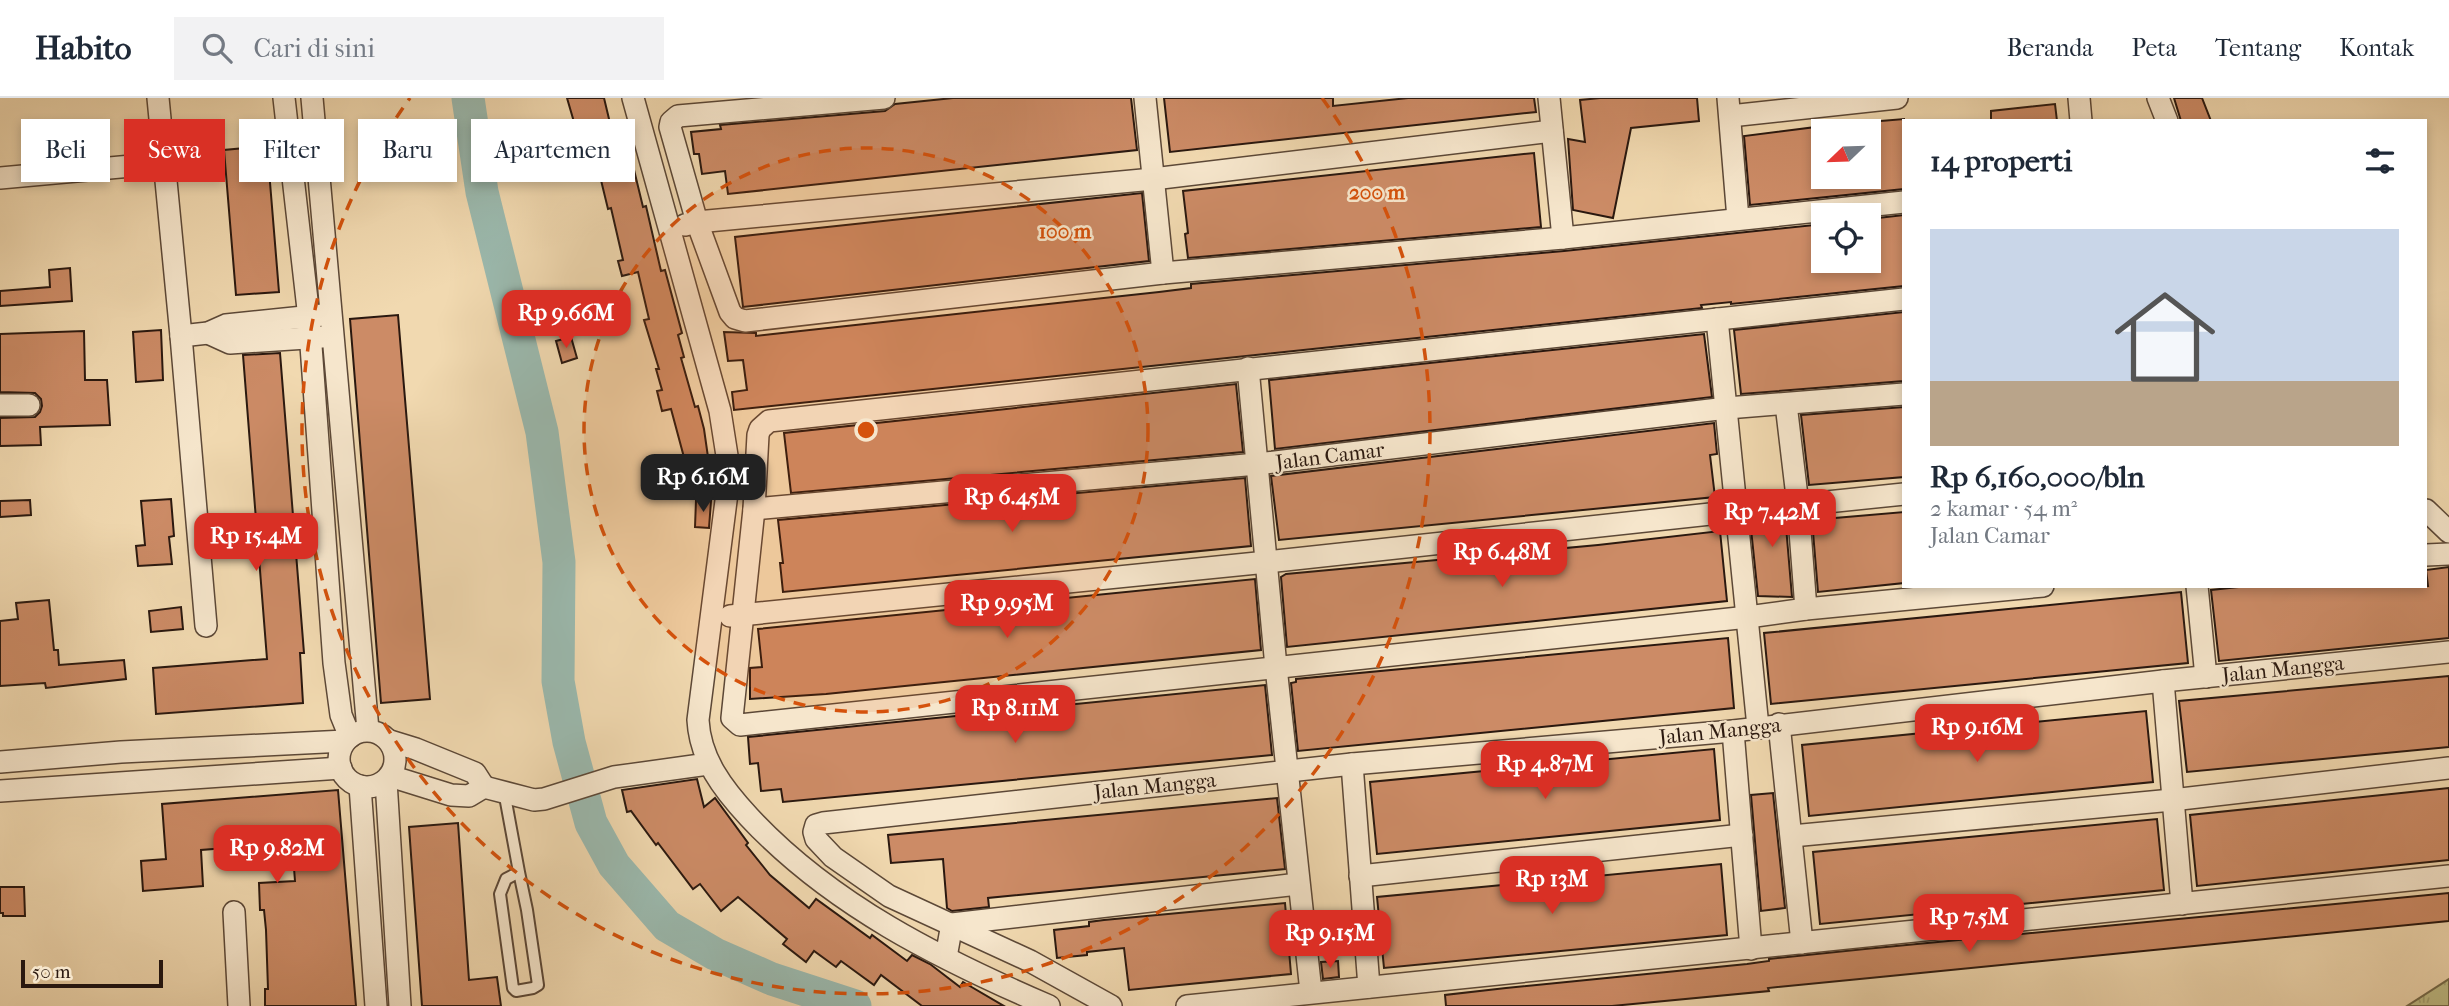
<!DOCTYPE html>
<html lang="id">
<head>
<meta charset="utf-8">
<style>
	:root { --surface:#fff; --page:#f2f2f3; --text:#1f2937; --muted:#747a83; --line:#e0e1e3; --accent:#d93025 }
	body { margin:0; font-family:"IM FELL French Canon",serif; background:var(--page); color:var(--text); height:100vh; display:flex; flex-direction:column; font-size:26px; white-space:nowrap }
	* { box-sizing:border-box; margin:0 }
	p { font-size:23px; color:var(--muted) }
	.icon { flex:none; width:38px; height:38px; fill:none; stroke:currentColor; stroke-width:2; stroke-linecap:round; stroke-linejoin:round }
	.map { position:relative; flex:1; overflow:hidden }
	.drawer { position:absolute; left:1902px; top:21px; width:525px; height:469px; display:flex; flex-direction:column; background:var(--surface); border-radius:0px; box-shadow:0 4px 10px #0003 }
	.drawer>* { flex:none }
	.banner { position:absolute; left:21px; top:21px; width:665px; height:63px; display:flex; gap:14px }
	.needle { width:46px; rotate:247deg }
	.tools { position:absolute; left:1811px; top:21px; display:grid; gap:14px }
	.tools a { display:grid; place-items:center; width:70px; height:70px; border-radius:0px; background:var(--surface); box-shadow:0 4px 10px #0003; font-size:35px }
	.scale { position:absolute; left:21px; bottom:18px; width:142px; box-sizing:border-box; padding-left:7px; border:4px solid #2a180f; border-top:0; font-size:19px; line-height:24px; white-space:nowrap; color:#2a180f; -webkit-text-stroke:5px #f6e6cc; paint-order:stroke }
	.price { position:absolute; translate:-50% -60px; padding:0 16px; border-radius:14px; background:var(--accent); color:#fff; font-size:23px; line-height:46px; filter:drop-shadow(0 2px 4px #0008) }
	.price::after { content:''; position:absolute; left:50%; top:42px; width:21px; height:16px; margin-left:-10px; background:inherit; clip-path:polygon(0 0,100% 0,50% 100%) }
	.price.active { background:#222; color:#fff }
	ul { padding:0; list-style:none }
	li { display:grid; align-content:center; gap:14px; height:371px; padding:0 28px }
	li+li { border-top:2px solid var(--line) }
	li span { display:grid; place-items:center; height:217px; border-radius:0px; color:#555 }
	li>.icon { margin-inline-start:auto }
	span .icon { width:126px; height:126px; fill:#fffc; stroke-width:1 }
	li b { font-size:30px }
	h2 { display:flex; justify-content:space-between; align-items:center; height:84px; padding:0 28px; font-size:30px }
	.pill { padding:0 24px; border-radius:0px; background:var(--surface); box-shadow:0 4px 10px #0003; font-size:24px; line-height:63px }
	.pill.active { background:var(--accent); color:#fff }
	header { display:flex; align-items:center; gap:42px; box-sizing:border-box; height:98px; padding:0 35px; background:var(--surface); border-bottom:2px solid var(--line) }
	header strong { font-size:33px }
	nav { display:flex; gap:38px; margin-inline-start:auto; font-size:24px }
	.search { width:490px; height:63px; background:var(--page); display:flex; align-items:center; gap:18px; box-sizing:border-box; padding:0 24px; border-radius:0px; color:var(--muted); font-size:26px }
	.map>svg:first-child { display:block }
	.grass { fill:url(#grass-tufts); stroke:#756b4b; stroke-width:2 }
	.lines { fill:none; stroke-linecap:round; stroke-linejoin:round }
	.river { stroke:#9bbaaf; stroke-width:33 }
	.building { fill:#cc8b66; stroke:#2a180f; stroke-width:2 }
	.lane-casing { stroke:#5c4837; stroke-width:14 }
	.street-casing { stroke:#5c4837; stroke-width:24 }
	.lane { stroke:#f6e6cc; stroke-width:10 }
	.street { stroke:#f6e6cc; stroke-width:21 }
	.ring { fill:none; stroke:#d5520c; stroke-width:3.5; stroke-dasharray:12 9 }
	.labels { text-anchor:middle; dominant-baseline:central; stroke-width:5; stroke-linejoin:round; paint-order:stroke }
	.street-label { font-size:21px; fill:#2a180f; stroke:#f6e6cc }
	.centre { fill:#d5520c; stroke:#f6e6cc; stroke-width:3.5 }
	.ring-label { font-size:21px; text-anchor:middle; font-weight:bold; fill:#d5520c; stroke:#f6e6cc; stroke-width:5; stroke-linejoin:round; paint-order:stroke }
</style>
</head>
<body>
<header>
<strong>Habito</strong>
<div class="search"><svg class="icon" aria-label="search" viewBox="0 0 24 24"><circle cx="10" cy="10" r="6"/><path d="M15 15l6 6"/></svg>Cari di sini</div>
<nav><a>Beranda</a><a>Peta</a><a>Tentang</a><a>Kontak</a></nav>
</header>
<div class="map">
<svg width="2449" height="908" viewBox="0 0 2449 908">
	<defs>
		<pattern id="grass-tufts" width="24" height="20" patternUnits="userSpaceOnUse" patternTransform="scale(1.75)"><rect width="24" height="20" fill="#c0be87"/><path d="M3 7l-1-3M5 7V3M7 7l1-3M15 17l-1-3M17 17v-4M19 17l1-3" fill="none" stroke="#a5a373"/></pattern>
	</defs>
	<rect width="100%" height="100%" fill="#f1d9b0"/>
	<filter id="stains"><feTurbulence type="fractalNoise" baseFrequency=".00286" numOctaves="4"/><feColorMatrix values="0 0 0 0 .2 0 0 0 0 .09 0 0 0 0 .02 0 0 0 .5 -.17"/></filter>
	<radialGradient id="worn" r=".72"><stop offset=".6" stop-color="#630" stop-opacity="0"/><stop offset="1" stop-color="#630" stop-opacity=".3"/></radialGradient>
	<!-- grass -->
	<polygon class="grass" points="2449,881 2449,908 2407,908"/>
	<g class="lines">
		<!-- river -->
		<polyline class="river" points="468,0 482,94 542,334 559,464 558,583 569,644 591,725 614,767 667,828 715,856 772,881 855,908"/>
	</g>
	<!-- building -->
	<g class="building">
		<polygon points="567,0 604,0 615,46 627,43 643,109 646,108 661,173 665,172 682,235 678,237 684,259 681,260 695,309 698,308 704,331 708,359 685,363 671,311 662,313 657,293 662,292 656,271 659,271 644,222 649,221 638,174 622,178 618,163 623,162 611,110 608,111 599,74 594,75 587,47 581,48"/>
		<polygon points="953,0 1131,0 1137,52 728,96 725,73 702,76 699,56 694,56 691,34 721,31 720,27 885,13 895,6"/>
		<polygon points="1164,0 1333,0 1333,8 1408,0 1534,0 1536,14 1170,54"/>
		<polygon points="1600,0 1697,0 1699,23 1631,30 1613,120 1573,112 1568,41 1585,44 1580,2"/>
		<polygon points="2174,0 2202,0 2211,23 2181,23"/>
		<polygon points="2055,6 2057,23 1991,23 1991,13"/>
		<polygon points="1904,21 1904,91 1750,107 1744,38 1824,28 1824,79 1869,79 1869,24"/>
		<polygon points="267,48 279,194 236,197 224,52"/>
		<polygon points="1534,55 1541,129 1188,160 1185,136 1188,135 1183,93"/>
		<polygon points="1142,95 1149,163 743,209 735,139"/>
		<polygon points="1904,117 1904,188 1731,206 1731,204 1701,207 1702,210 734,312 732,294 747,292 743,262 728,263 724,234 756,235 756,238 773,236 1159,194 1191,190 1191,186 1564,153 1824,126 1824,163 1869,163 1869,121"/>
		<polygon points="70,170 72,203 0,208 0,193 50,189 49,172"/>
		<polygon points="1904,214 1904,283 1741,296 1734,232"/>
		<polygon points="398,217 430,601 381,605 350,221"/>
		<polygon points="161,232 163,282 136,284 133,234"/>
		<polygon points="84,233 85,282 107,282 110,327 40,329 41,347 0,348 0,320 35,319 40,314 42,308 41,301 35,295 0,294 0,236"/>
		<polygon points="1704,236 1712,299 1275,351 1269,282"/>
		<polygon points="571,239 577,260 562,265 556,243"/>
		<polygon points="280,255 304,555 300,555 303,605 156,616 153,570 267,561 243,257"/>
		<polygon points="1236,286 1243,354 791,395 784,335"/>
		<polygon points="1904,309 1904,379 1809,387 1801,317"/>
		<polygon points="1714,325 1717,356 1710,357 1715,399 1279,442 1271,378"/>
		<polygon points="1245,380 1251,448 783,494 780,465 783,465 778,422"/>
		<polygon points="1764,393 1783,393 1792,499 1758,498 1751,431 1764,432"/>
		<polygon points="171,401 174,438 169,439 172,466 138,468 136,448 145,447 141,403"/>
		<polygon points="30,402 31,417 0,419 0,403"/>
		<polygon points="696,402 711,403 709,430 695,429"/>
		<polygon points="1904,414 1904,485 1818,494 1812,422"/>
		<polygon points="1720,433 1727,503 1287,549 1281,479 1286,476 1598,447"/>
		<polygon points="2449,469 2449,540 2219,563 2211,492 2248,488 2428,488 2426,472"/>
		<polygon points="1255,481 1261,552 826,596 750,601 750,570 762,569 758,531"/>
		<polygon points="2181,494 2188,565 1771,606 1764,535"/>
		<polygon points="49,502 54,552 58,552 59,567 124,562 126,581 46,590 45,585 0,588 0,523 18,521 16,505"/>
		<polygon points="181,509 183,531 151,534 149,513"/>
		<polygon points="1728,540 1734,610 1298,653 1291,585 1296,584 1296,581"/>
		<polygon points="2449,578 2449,649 2187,674 2179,603"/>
		<polygon points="1265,587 1272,657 783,704 781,691 761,693 758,665 750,666 748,639"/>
		<polygon points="2146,613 2153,684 1809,718 1802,647"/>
		<polygon points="1714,651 1720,722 1377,756 1370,684"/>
		<polygon points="697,681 704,709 715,700 748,745 746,747 770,777 809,810 816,801 870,840 872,837 907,863 912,857 930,866 960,889 963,884 1004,908 922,908 881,877 874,887 841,863 836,869 814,853 806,864 783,846 787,841 738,799 721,813 700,786 693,791 658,745 656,747 631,713 627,714 622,692"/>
		<polygon points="2449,690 2449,762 2197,788 2190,717"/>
		<polygon points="338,692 356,908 265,908 265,891 268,891 266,832 264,812 260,812 259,785 295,783 292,745 201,752 203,788 143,793 141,763 166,761 162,706"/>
		<polygon points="1773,695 1785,810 1761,813 1751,697"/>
		<polygon points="1277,700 1285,771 988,800 989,809 952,813 947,810 943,761 891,765 888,737"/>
		<polygon points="2157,721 2164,792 1820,826 1813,754"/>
		<polygon points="458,725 469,882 497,879 501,908 422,908 409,729"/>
		<polygon points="1721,766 1727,837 1384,870 1377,799"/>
		<polygon points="0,789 24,789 25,818 3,818 3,815 0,815"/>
		<polygon points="2449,795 2449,823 1870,880 1768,890 1769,893 1612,908 1446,908 1445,897 1506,890 1747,866 1769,863 1769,861 1865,851"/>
		<polygon points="1285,805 1291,876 1129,892 1124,850 1087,854 1087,857 1057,860 1054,832 1089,828 1089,824 1104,822"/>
		<polygon points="1338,863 1339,879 1323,881 1321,864"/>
	</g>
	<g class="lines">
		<!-- lane casing -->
		<g class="lane-casing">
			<polyline id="lane" points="504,693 519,774 506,781 500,796 513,890 516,893 533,890 538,887 527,812 519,774"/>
		</g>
		<!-- street casing -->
		<g class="street-casing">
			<g id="street">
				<polyline points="158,0 181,238"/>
				<polyline points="284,0 309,220 334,565 341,617 350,639"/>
				<polyline points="312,0 368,632"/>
				<path d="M633 0 720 313 728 364 727 395 698 622C700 661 723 691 749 719 831 807 940 861 1049 908"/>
				<polyline points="884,0 678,18 671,24 670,29 697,124 730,214 735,220 745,223 1163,175 1563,140 1904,104"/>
				<polyline points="1145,0 1163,175"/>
				<polyline points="1549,0 1563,140"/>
				<polyline points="1728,0 1738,121"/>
				<polyline points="2079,0 2081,23"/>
				<polyline points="2158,0 2167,23"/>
				<polyline points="1730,18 1897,0"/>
				<polyline points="0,80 164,65"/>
				<polyline points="685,127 697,124 1153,81 1552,33"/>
				<polyline points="1904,201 769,323 760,331 758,337 754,411 732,620 740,627 1748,519 1806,511 2043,488"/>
				<polyline points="1717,221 1758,629"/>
				<polyline points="208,235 230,245 322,239"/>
				<polyline points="1248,270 1276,569 1311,894"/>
				<polyline points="1786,306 1798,407 1806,511"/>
				<polyline points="0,307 29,307"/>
				<polyline points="1798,407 1904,396"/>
				<polyline points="754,411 1257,366 1727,310 1904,296"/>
				<polyline points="2426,412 2449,434"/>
				<polyline points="2426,457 2449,456"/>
				<polyline points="2197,488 2206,579"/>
				<polyline points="730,518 1267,464 1738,413"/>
				<polyline points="206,528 181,238 208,235 226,227 323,217"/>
				<polyline points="2163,583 2182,806"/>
				<polyline points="1779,626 1802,845"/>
				<polyline points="1733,633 1751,851"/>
				<circle cx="367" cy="661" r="28"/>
				<polyline points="390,643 416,651 475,675 484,689"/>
				<polyline points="0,664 121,654 345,643"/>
				<polyline points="1352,666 1369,889"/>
				<polyline points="390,678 451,697 469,698 484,689 534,702 544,701 614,679 708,666"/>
				<polyline points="386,683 400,908"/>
				<polyline points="360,688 376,908"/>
				<polyline points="0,693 341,670"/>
				<polyline points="1792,738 2172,702 2449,670"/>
				<polyline points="1360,778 1742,737"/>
				<polyline points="234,814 239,908"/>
				<polyline points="946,859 952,826 1298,786"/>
				<polyline points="1111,908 1030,863 889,798 833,759 816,741 814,734 816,727 823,725 1352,666 1733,633 2163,583 2449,554"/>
				<polyline points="1187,908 2449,778"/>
			</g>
		</g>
		<!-- lane -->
		<use href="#lane" class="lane"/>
		<!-- street -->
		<use href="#street" class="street"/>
	</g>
	<!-- distance rings -->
	<circle cx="866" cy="332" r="282" fill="#d5520c" fill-opacity=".12"/>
	<g class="ring">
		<circle cx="866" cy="332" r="282"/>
		<path d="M1322 0A564 564 0 1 1 410 0"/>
	</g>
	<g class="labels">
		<!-- street labels -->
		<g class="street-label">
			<text transform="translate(1330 358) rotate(-7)">Jalan Camar</text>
			<text transform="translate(2283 571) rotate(-6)">Jalan Mangga</text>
			<text transform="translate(1720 633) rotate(-6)">Jalan Mangga</text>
			<text transform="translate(1155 688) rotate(-6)">Jalan Mangga</text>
		</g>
	</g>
	<circle cx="866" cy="332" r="10" class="centre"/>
	<g class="ring-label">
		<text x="1377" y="101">200 m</text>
		<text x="1065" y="140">100 m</text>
	</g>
	<rect width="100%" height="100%" filter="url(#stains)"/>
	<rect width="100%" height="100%" fill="url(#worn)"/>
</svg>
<div class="tools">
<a><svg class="needle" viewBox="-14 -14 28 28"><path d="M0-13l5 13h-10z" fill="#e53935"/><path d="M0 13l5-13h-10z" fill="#747a83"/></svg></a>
<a><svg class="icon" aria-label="locate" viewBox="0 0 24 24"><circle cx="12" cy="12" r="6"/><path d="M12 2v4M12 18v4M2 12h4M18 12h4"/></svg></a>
</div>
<div class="scale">50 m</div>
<b class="price" style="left:566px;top:252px">Rp 9.66M</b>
<b class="price active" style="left:703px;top:416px">Rp 6.16M</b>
<b class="price" style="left:1012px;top:436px">Rp 6.45M</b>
<b class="price" style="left:1772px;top:451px">Rp 7.42M</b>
<b class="price" style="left:256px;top:475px">Rp 15.4M</b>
<b class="price" style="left:1502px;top:491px">Rp 6.48M</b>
<b class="price" style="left:1007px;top:542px">Rp 9.95M</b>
<b class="price" style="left:1015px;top:647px">Rp 8.11M</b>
<b class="price" style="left:1977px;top:666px">Rp 9.16M</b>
<b class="price" style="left:1545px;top:703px">Rp 4.87M</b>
<b class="price" style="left:277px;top:787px">Rp 9.82M</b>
<b class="price" style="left:1552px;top:818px">Rp 13M</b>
<b class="price" style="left:1969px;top:856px">Rp 7.5M</b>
<b class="price" style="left:1330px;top:872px">Rp 9.15M</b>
<div class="banner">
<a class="pill">Beli</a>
<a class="pill active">Sewa</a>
<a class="pill">Filter</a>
<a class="pill">Baru</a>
<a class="pill">Apartemen</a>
</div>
<section class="drawer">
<h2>14 properti<svg class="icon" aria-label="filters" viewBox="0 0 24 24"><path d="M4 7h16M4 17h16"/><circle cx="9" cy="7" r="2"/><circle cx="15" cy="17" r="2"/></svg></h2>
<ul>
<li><span style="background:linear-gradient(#c9d6e8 70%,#b9a48a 0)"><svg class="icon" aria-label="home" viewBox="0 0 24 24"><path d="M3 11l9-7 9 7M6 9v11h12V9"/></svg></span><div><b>Rp 6,160,000/bln</b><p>2 kamar · 54 m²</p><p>Jalan Camar</p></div></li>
</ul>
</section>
</div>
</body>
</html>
